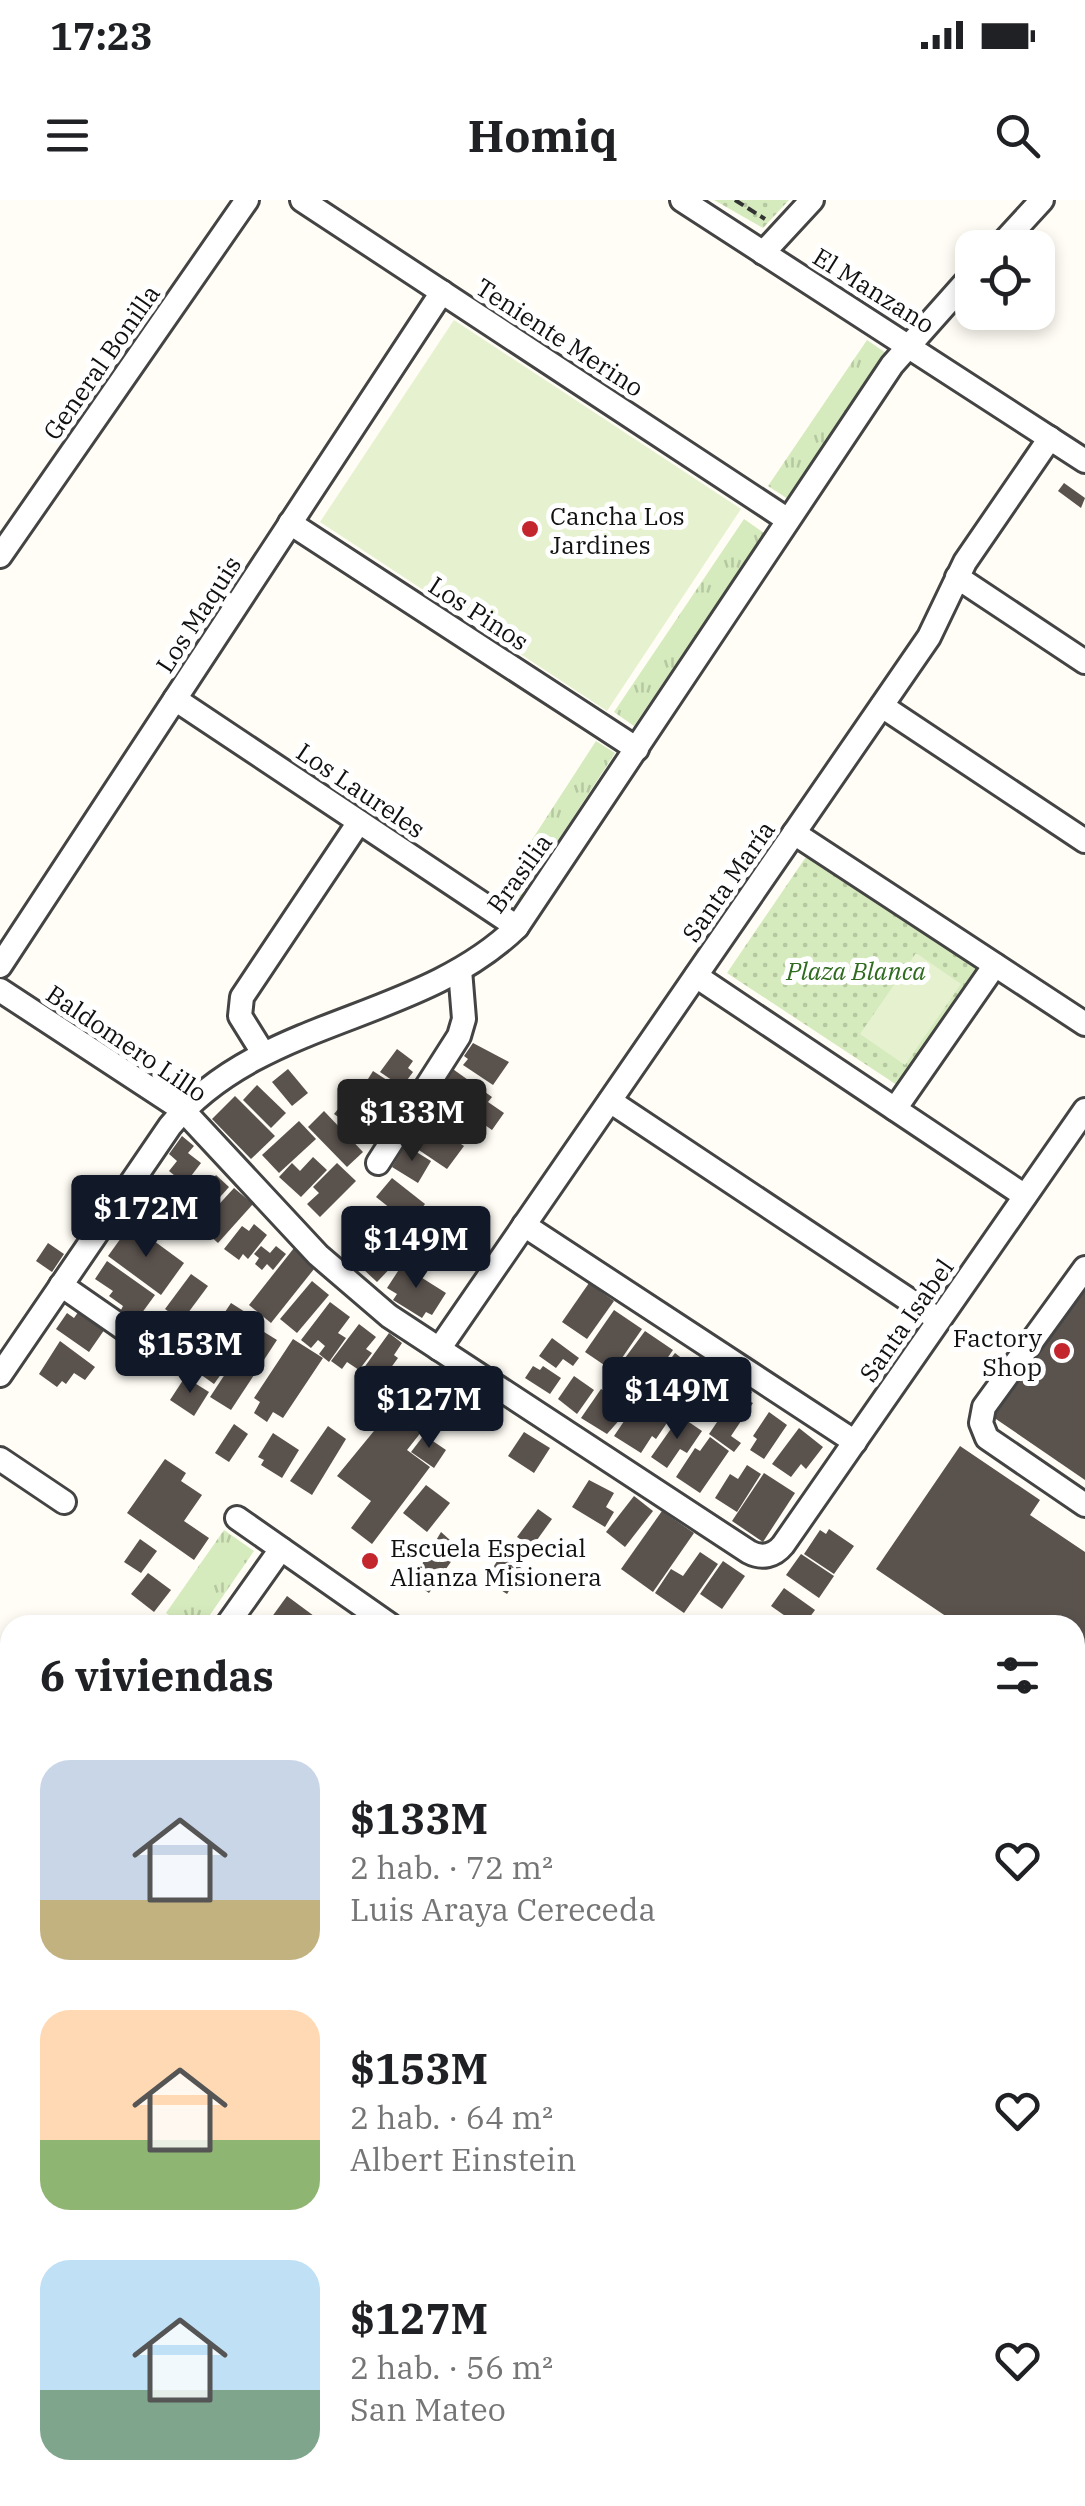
<!DOCTYPE html>
<html lang="es">
<head>
<meta charset="utf-8">
<style>
	:root { --surface:#fff; --page:#f2f2f2; --text:#202124; --muted:#757577; --accent:#111827 }
	body { margin:0; font-family:"IBM Plex Serif",serif; background:var(--page); color:var(--text); height:100vh; display:flex; flex-direction:column; font-size:38px; white-space:nowrap }
	* { box-sizing:border-box; margin:0 }
	p { font-size:32px; color:var(--muted) }
	.icon { flex:none; width:55px; height:55px; fill:none; stroke:currentColor; stroke-width:2; stroke-linecap:round; stroke-linejoin:round }
	.map { position:relative; flex:1; overflow:hidden }
	.details { position:absolute; left:0px; top:1415px; width:1085px; height:892px; display:flex; flex-direction:column; background:var(--surface); border-radius:30px 30px 0 0; box-shadow:0 5px 15px #0003 }
	.details>* { flex:none }
	.controls { position:absolute; left:955px; top:30px; display:grid; gap:20px }
	.controls a { display:grid; place-items:center; width:100px; height:100px; border-radius:20px; background:var(--surface); box-shadow:0 5px 15px #0003; font-size:50px }
	.price { position:absolute; translate:-50% -85px; padding:0 22px; border-radius:10px; background:var(--accent); color:#fff; font-size:32px; line-height:65px; filter:drop-shadow(0 2px 5px #0008) }
	.price::after { content:''; position:absolute; left:50%; top:60px; width:30px; height:22px; margin-left:-15px; background:inherit; clip-path:polygon(0 0,100% 0,50% 100%) }
	.price.active { background:#222; color:#fff }
	ul { padding:0; list-style:none }
	li { display:flex; align-items:center; gap:30px; height:250px; padding:0 40px }
	li span { display:grid; place-items:center; flex:none; width:280px; height:200px; border-radius:30px; color:#555 }
	li>.icon { margin-inline-start:auto }
	span .icon { width:120px; height:120px; fill:#fffc; stroke-width:1 }
	li b { font-size:42px }
	h2 { display:flex; justify-content:space-between; align-items:center; height:120px; padding:0 40px; font-size:42px }
	.status { display:flex; justify-content:space-between; align-items:center; height:70px; padding:0 50px; background:var(--surface); direction:ltr }
	.status svg { height:28px; fill:currentColor }
	header { display:flex; justify-content:space-between; align-items:center; height:130px; padding:0 40px; background:var(--surface); font-size:45px; font-weight:800 }
	.map>svg:first-child { display:block }
	.grass { fill:url(#grass-tufts) }
	.park { fill:url(#park-dots) }
	.pitch { fill:#e6f2cf }
	.building { fill:#5a524d }
	.lines { fill:none; stroke-linecap:round; stroke-linejoin:round }
	.minor-casing { stroke:#444; stroke-width:28 }
	.major-casing { stroke:#222; stroke-width:32 }
	.path { stroke:#333; stroke-width:4; stroke-dasharray:10 5; stroke-linecap:butt }
	.minor { stroke:#fff; stroke-width:22 }
	.major { stroke:#f9d66b; stroke-width:28 }
	.poi-dot { fill:#c4262e; stroke:#fff; stroke-width:4 }
	.labels { text-anchor:middle; dominant-baseline:central; stroke-width:10; stroke-linejoin:round; paint-order:stroke }
	.street-label { font-size:25px; fill:#111; stroke:#fff }
	.poi-label { font-size:25px; fill:#111; stroke:#fff; text-anchor:start }
	.park-label { font-size:25px; font-style:italic; fill:#2f6b1f; stroke:#fff }
</style>
</head>
<body>
<div class="status"><b>17:23</b><svg viewBox="0 0 49 12"><path d="M0 12V9h3v3zM5 12V6h3v6zM10 12V3h3v9zM15 12V0h3v12zM26 1h20v11H26zM47 4h2v5h-2z"/></svg></div>
<header><svg class="icon" aria-label="menu" viewBox="0 0 24 24"><path d="M4 6h16M4 12h16M4 18h16"/></svg>Homiq<svg class="icon" aria-label="search" viewBox="0 0 24 24"><circle cx="10" cy="10" r="6"/><path d="M15 15l6 6"/></svg></header>
<div class="map">
<svg width="1085" height="2306" viewBox="0 0 1085 2306">
	<defs>
		<pattern id="grass-tufts" width="24" height="20" patternUnits="userSpaceOnUse" patternTransform="scale(2.5)"><rect width="24" height="20" fill="#d5ebbd"/><path d="M3 7l-1-3M5 7V3M7 7l1-3M15 17l-1-3M17 17v-4M19 17l1-3" fill="none" stroke="#b6c8a1"/></pattern>
		<pattern id="park-dots" width="8" height="8" patternUnits="userSpaceOnUse" patternTransform="scale(2.5)"><rect width="8" height="8" fill="#d5ebbd"/><path d="M2 2h.1M6 6h.1" fill="none" stroke="#b6c8a1" stroke-width="1.8" stroke-linecap="round"/></pattern>
	</defs>
	<rect width="100%" height="100%" fill="#fffdf5"/>
	<!-- grass -->
	<g class="grass">
		<polygon points="867,140 886,153 788,299 768,286"/>
		<polygon points="744,319 764,333 634,526 614,512"/>
		<polygon points="596,541 615,553 519,701 500,689"/>
		<polygon points="224,1330 254,1351 203,1425 182,1425 166,1413"/>
	</g>
	<!-- park -->
	<g class="park">
		<polygon points="714,0 789,0 763,28"/>
		<polygon points="810,651 985,767 903,889 727,773"/>
		<polygon points="1085,1946 1085,2272 1075,2285 1075,1961"/>
		<polygon points="836,2298 1065,2298 1059,2306 829,2306"/>
	</g>
	<!-- pitch -->
	<g class="pitch">
		<polygon points="454,120 741,309 607,511 320,322"/>
		<polygon points="916,753 961,784 905,865 860,834"/>
	</g>
	<!-- building -->
	<g class="building">
		<polygon points="1064,283 1085,298 1081,308 1058,291"/>
		<polygon points="473,843 509,862 493,885 463,865 468,859 464,856"/>
		<polygon points="397,849 413,861 408,868 413,872 402,887 380,872"/>
		<polygon points="450,867 492,897 488,902 504,913 492,930 434,889"/>
		<polygon points="288,869 308,893 292,906 272,882"/>
		<polygon points="373,871 410,895 398,912 368,892 373,883 368,879"/>
		<polygon points="257,885 286,913 271,928 243,900"/>
		<polygon points="355,895 391,920 380,935 371,928 365,936 334,914 343,903 347,906"/>
		<polygon points="235,896 275,936 251,959 212,919"/>
		<polygon points="445,899 469,917 467,921 475,927 464,943 425,915 436,900 441,904"/>
		<polygon points="324,911 363,952 347,967 308,927"/>
		<polygon points="423,919 464,946 447,969 407,942"/>
		<polygon points="299,921 316,939 279,973 262,955"/>
		<polygon points="182,936 194,946 188,953 201,963 185,984 169,971 177,961 169,954"/>
		<polygon points="405,945 431,961 418,983 392,967"/>
		<polygon points="313,957 327,970 301,997 279,977 292,963 300,971"/>
		<polygon points="337,963 356,981 320,1017 307,1004 319,993 313,987"/>
		<polygon points="216,975 229,987 212,1006 199,995"/>
		<polygon points="392,978 425,1004 410,1024 376,997"/>
		<polygon points="168,980 190,996 177,1014 155,999"/>
		<polygon points="234,988 253,1004 218,1043 199,1026"/>
		<polygon points="152,1000 183,1022 170,1040 139,1018"/>
		<polygon points="383,1021 394,1032 360,1063 348,1049 353,1045 348,1039 365,1023 372,1031"/>
		<polygon points="131,1024 184,1063 161,1095 108,1056"/>
		<polygon points="254,1024 267,1035 248,1059 243,1054 239,1060 224,1049 242,1026 249,1031"/>
		<polygon points="48,1043 64,1054 52,1072 36,1061"/>
		<polygon points="385,1044 400,1058 377,1082 362,1068"/>
		<polygon points="261,1046 270,1053 276,1046 286,1054 273,1070 267,1064 262,1070 255,1064 259,1058 254,1054"/>
		<polygon points="294,1048 314,1069 271,1123 249,1105"/>
		<polygon points="107,1061 155,1095 136,1121 121,1110 123,1106 109,1096 113,1091 95,1079"/>
		<polygon points="414,1063 424,1069 419,1076 446,1093 432,1115 426,1112 422,1118 393,1100 397,1094 387,1088 402,1065 410,1070"/>
		<polygon points="191,1074 208,1086 182,1121 165,1109"/>
		<polygon points="312,1081 329,1095 297,1133 280,1119"/>
		<polygon points="589,1083 614,1101 587,1139 562,1122"/>
		<polygon points="1085,1085 1085,1280 993,1217"/>
		<polygon points="330,1102 350,1117 338,1133 346,1138 329,1162 319,1154 325,1146 318,1140 311,1148 301,1140"/>
		<polygon points="231,1103 256,1119 235,1152 209,1136"/>
		<polygon points="81,1108 107,1126 89,1152 56,1129 67,1113 74,1118"/>
		<polygon points="614,1110 642,1129 613,1171 585,1152"/>
		<polygon points="359,1124 376,1137 366,1149 372,1153 359,1170 347,1162 342,1169 331,1161"/>
		<polygon points="256,1127 277,1140 231,1210 210,1197"/>
		<polygon points="645,1131 673,1150 643,1193 627,1182 638,1166 625,1158"/>
		<polygon points="389,1133 402,1143 394,1155 398,1158 376,1188 358,1176"/>
		<polygon points="552,1138 579,1158 573,1166 563,1159 556,1168 539,1156"/>
		<polygon points="293,1139 323,1158 283,1218 273,1212 267,1222 254,1213 260,1202 254,1198"/>
		<polygon points="60,1141 95,1167 85,1180 74,1173 66,1184 62,1181 57,1187 39,1174"/>
		<polygon points="209,1148 229,1163 214,1184 193,1169"/>
		<polygon points="675,1153 693,1167 669,1199 651,1185"/>
		<polygon points="533,1166 540,1170 543,1166 561,1178 550,1194 525,1178"/>
		<polygon points="711,1174 732,1188 711,1218 691,1203"/>
		<polygon points="574,1176 594,1190 577,1214 558,1199"/>
		<polygon points="185,1177 209,1192 194,1216 170,1200"/>
		<polygon points="742,1185 752,1192 747,1200 753,1203 731,1236 741,1243 734,1252 709,1234"/>
		<polygon points="601,1189 630,1208 607,1234 581,1218"/>
		<polygon points="643,1203 655,1212 660,1204 673,1214 656,1239 652,1236 641,1253 614,1236 635,1205 640,1208"/>
		<polygon points="392,1209 422,1231 407,1250 430,1267 372,1344 351,1328 371,1301 337,1276"/>
		<polygon points="769,1212 787,1225 764,1259 750,1250 757,1239 753,1236"/>
		<polygon points="680,1216 702,1231 687,1253 680,1249 667,1268 651,1257"/>
		<polygon points="234,1224 248,1234 229,1262 215,1253"/>
		<polygon points="328,1226 346,1239 312,1295 290,1281"/>
		<polygon points="799,1228 823,1247 806,1269 801,1264 791,1277 772,1264"/>
		<polygon points="524,1232 550,1248 534,1273 508,1256"/>
		<polygon points="273,1233 299,1250 282,1278 261,1265 264,1260 258,1257"/>
		<polygon points="424,1235 446,1250 434,1268 411,1252"/>
		<polygon points="710,1237 729,1251 700,1293 676,1277 695,1248 700,1251"/>
		<polygon points="960,1246 1040,1300 1030,1315 1085,1352 1085,1510 1075,1504 1075,1425 959,1425 876,1369"/>
		<polygon points="165,1259 186,1273 181,1281 202,1295 184,1321 209,1338 194,1360 127,1313"/>
		<polygon points="747,1265 761,1274 737,1312 715,1298 730,1274 738,1279"/>
		<polygon points="764,1273 795,1293 763,1342 732,1321"/>
		<polygon points="589,1280 614,1293 606,1307 614,1312 605,1327 572,1307"/>
		<polygon points="426,1285 450,1303 427,1332 403,1313"/>
		<polygon points="634,1296 653,1311 625,1347 606,1332"/>
		<polygon points="538,1309 552,1319 532,1347 517,1337"/>
		<polygon points="662,1311 694,1333 653,1392 621,1369"/>
		<polygon points="829,1329 854,1346 834,1374 804,1354 820,1330 826,1334"/>
		<polygon points="441,1332 460,1349 429,1393 412,1381"/>
		<polygon points="140,1339 157,1351 141,1373 124,1362"/>
		<polygon points="700,1352 718,1364 684,1413 655,1393 671,1369 683,1376"/>
		<polygon points="801,1354 834,1376 819,1398 786,1375"/>
		<polygon points="501,1355 523,1369 507,1394 485,1380"/>
		<polygon points="723,1361 745,1376 722,1409 700,1394"/>
		<polygon points="148,1373 171,1390 154,1412 131,1394"/>
		<polygon points="784,1388 815,1410 804,1425 798,1425 771,1406"/>
		<polygon points="287,1396 314,1416 307,1425 266,1425"/>
		<polygon points="45,2298 92,2298 86,2306 57,2306"/>
	</g>
	<g class="lines">
		<!-- minor casing -->
		<g class="minor-casing">
			<g id="minor">
				<polyline points="302,0 788,320"/>
				<polyline points="682,0 1085,261"/>
				<polyline points="998,48 1042,0"/>
				<polyline points="763,53 812,0"/>
				<polyline points="290,323 637,549"/>
				<polyline points="0,356 247,0"/>
				<polyline points="957,377 1085,462"/>
				<polyline points="175,499 517,727"/>
				<polyline points="882,506 1085,641"/>
				<polyline points="794,633 1085,824"/>
				<polyline points="0,766 442,92"/>
				<polyline points="696,776 1025,996"/>
				<path d="M0 790 183 910 318 1055 389 1116 749 1352C762 1359 774 1356 783 1345L1085 910"/>
				<polyline points="263,853 240,816 242,797 359,622"/>
				<polyline points="610,901 939,1120"/>
				<polyline points="895,909 995,765"/>
				<polyline points="378,963 459,836 464,819 460,770"/>
				<polyline points="524,1025 855,1242"/>
				<polyline points="1085,1068 984,1207 981,1223 987,1238 1085,1305"/>
				<polyline points="61,1085 162,1155"/>
				<polyline points="439,1149 929,437 965,362 1050,238"/>
				<path d="M0 1175 170 926C260 817 418 823 517 727L892 165 972 75"/>
				<polyline points="0,1259 64,1302"/>
				<polyline points="237,1318 390,1425"/>
				<polyline points="227,1425 281,1349"/>
				<polyline points="0,1470 10,1477"/>
				<polyline points="0,1538 10,1523"/>
				<polyline points="0,1785 10,1779"/>
				<polyline points="0,1947 10,1933"/>
				<polyline points="0,2061 10,2068"/>
				<polyline points="1075,2101 1085,2109"/>
				<polyline points="0,2132 10,2118"/>
				<polyline points="1075,2141 1085,2149"/>
				<polyline points="0,2262 10,2248"/>
				<polyline points="449,2298 468,2306"/>
				<polyline points="649,2298 661,2306"/>
				<polyline points="265,2306 269,2298"/>
				<polyline points="606,2306 618,2298"/>
			</g>
		</g>
		<!-- major casing -->
		<g class="major-casing">
			<g id="major">
				<polyline points="1075,1827 1085,1813"/>
				<polyline points="1075,1913 1085,1899"/>
				<polyline points="743,2306 749,2298"/>
				<polyline points="801,2306 806,2298"/>
			</g>
		</g>
		<!-- path -->
		<g class="path">
			<polyline points="735,0 765,19"/>
			<polyline points="1075,2028 1085,2036"/>
			<polyline points="1075,2207 1085,2235"/>
			<polyline points="1075,2254 1085,2241"/>
			<polyline points="917,2306 922,2298"/>
			<polyline points="935,2306 939,2298"/>
			<polyline points="1011,2306 1012,2298"/>
			<polyline points="1036,2306 1042,2298"/>
		</g>
		<!-- minor -->
		<use href="#minor" class="minor"/>
		<!-- major -->
		<use href="#major" class="major"/>
	</g>
	<!-- markers -->
	<g class="poi-dot">
		<circle cx="530" cy="329" r="10"/>
		<circle cx="1062" cy="1151" r="10"/>
		<circle cx="370" cy="1361" r="10"/>
	</g>
	<g class="labels">
		<!-- street labels -->
		<g class="street-label">
			<text transform="translate(874 90) rotate(32)">El Manzano</text>
			<text transform="translate(560 137) rotate(33)">Teniente Merino</text>
			<text transform="translate(101 162) rotate(-55)">General Bonilla</text>
			<text transform="translate(479 413) rotate(33)">Los Pinos</text>
			<text transform="translate(198 414) rotate(-57)">Los Maquis</text>
			<text transform="translate(361 590) rotate(34)">Los Laureles</text>
			<text transform="translate(519 673) rotate(-54)">Brasilia</text>
			<text transform="translate(728 681) rotate(-55)">Santa María</text>
			<text transform="translate(127 843) rotate(34)">Baldomero Lillo</text>
			<text transform="translate(906 1120) rotate(-55)">Santa Isabel</text>
		</g>
		<!-- poi labels -->
		<g class="poi-label">
			<text x="550" y="315">Cancha Los<tspan x="550" dy="29">Jardines</tspan></text>
			<text x="1042" y="1137" text-anchor="end">Factory<tspan x="1042" dy="29">Shop</tspan></text>
			<text x="390" y="1347">Escuela Especial<tspan x="390" dy="29">Alianza Misionera</tspan></text>
		</g>
		<!-- park labels -->
		<g class="park-label">
			<text x="856" y="770">Plaza Blanca</text>
		</g>
	</g>
</svg>
<div class="controls">
<a><svg class="icon" aria-label="locate" viewBox="0 0 24 24"><circle cx="12" cy="12" r="6"/><path d="M12 2v4M12 18v4M2 12h4M18 12h4"/></svg></a>
</div>
<b class="price active" style="left:412px;top:964px">$133M</b>
<b class="price" style="left:146px;top:1060px">$172M</b>
<b class="price" style="left:416px;top:1091px">$149M</b>
<b class="price" style="left:190px;top:1196px">$153M</b>
<b class="price" style="left:677px;top:1242px">$149M</b>
<b class="price" style="left:429px;top:1251px">$127M</b>
<section class="details">
<h2>6 viviendas<svg class="icon" aria-label="filters" viewBox="0 0 24 24"><path d="M4 7h16M4 17h16"/><circle cx="9" cy="7" r="2"/><circle cx="15" cy="17" r="2"/></svg></h2>
<ul>
<li><span style="background:linear-gradient(#c9d6e8 70%,#c2b280 0)"><svg class="icon" aria-label="home" viewBox="0 0 24 24"><path d="M3 11l9-7 9 7M6 9v11h12V9"/></svg></span><div><b>$133M</b><p>2 hab. · 72 m²</p><p>Luis Araya Cereceda</p></div><svg class="icon" aria-label="heart" viewBox="0 0 24 24"><path d="M12 20l-8-8c-3-5 5-10 8-4 3-6 11-1 8 4z"/></svg></li>
<li><span style="background:linear-gradient(#ffd9b3 65%,#8fb573 0)"><svg class="icon" aria-label="home" viewBox="0 0 24 24"><path d="M3 11l9-7 9 7M6 9v11h12V9"/></svg></span><div><b>$153M</b><p>2 hab. · 64 m²</p><p>Albert Einstein</p></div><svg class="icon" aria-label="heart" viewBox="0 0 24 24"><path d="M12 20l-8-8c-3-5 5-10 8-4 3-6 11-1 8 4z"/></svg></li>
<li><span style="background:linear-gradient(#bfe0f5 65%,#7fa58c 0)"><svg class="icon" aria-label="home" viewBox="0 0 24 24"><path d="M3 11l9-7 9 7M6 9v11h12V9"/></svg></span><div><b>$127M</b><p>2 hab. · 56 m²</p><p>San Mateo</p></div><svg class="icon" aria-label="heart" viewBox="0 0 24 24"><path d="M12 20l-8-8c-3-5 5-10 8-4 3-6 11-1 8 4z"/></svg></li>
</ul>
</section>
</div>
</body>
</html>
